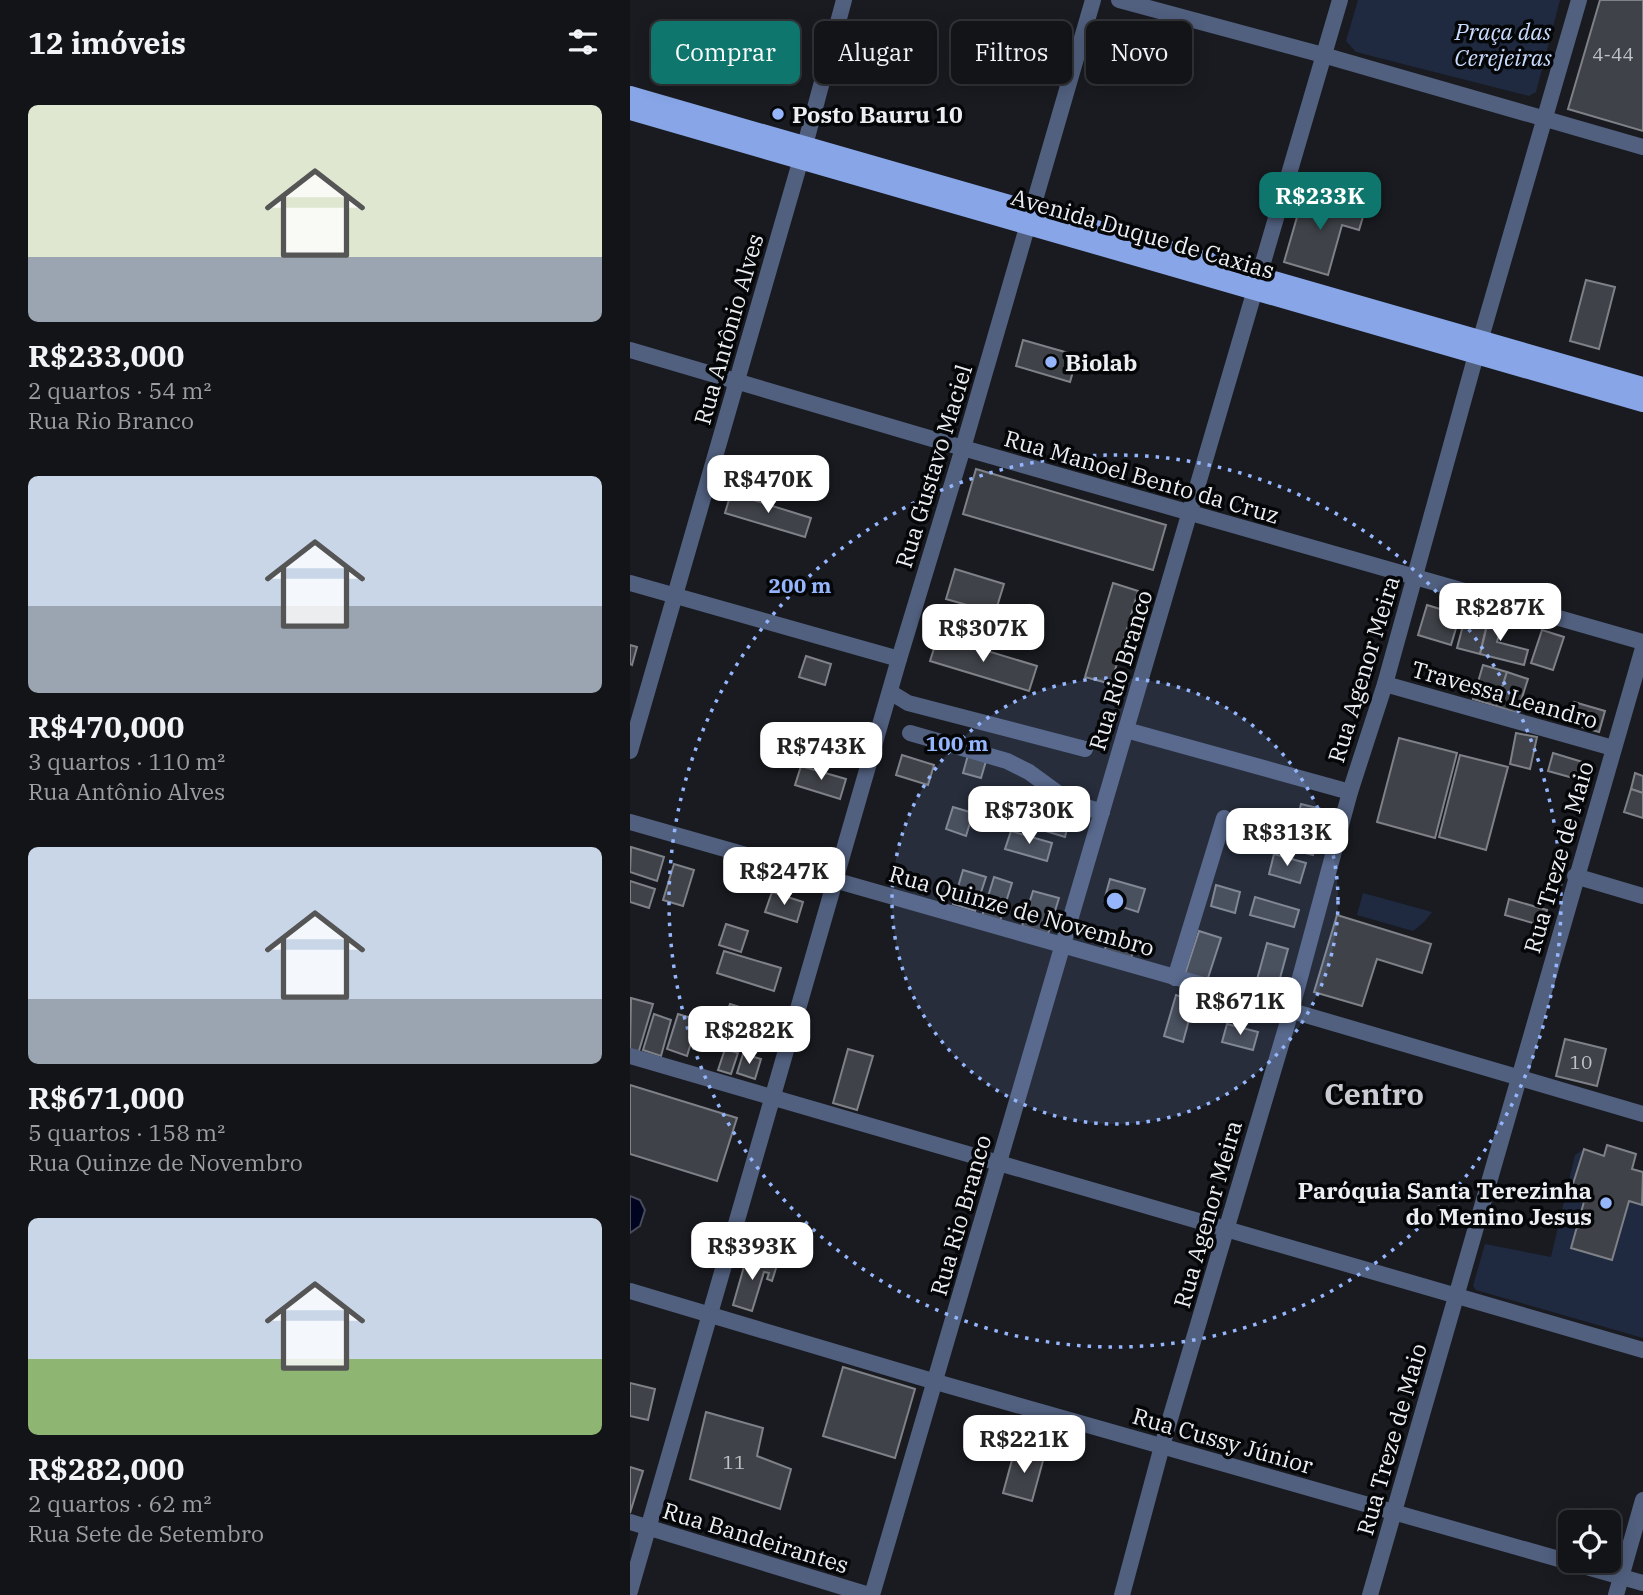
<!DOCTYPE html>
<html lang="pt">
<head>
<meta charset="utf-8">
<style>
	:root { --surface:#131418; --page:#1c1d21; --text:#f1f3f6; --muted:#9d9ea2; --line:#323337; --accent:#0f766e }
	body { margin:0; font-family:"IBM Plex Serif",serif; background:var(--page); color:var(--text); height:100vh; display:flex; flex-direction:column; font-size:26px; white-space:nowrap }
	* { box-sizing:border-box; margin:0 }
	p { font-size:23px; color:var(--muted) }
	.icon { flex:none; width:38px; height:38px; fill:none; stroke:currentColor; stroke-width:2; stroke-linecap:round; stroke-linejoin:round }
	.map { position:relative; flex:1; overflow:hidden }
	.details { display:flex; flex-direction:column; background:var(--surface); width:630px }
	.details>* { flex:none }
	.top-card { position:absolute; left:21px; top:21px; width:665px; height:63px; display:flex; gap:14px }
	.tools { position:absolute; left:928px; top:1510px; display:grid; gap:14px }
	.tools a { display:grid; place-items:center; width:63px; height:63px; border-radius:10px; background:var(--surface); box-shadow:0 4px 18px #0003,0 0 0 2px var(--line); font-size:35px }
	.price { position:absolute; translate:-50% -60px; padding:0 16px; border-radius:14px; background:#fff; color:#222; font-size:23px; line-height:46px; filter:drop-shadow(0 2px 4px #0008) }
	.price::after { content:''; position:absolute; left:50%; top:42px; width:21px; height:16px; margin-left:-10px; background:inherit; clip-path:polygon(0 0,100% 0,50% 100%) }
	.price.selected { background:var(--accent); color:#fff }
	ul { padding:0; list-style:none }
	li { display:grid; align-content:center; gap:14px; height:371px; padding:0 28px }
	li span { display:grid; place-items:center; height:217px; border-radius:10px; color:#555 }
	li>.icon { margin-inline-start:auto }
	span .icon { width:126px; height:126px; fill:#fffc; stroke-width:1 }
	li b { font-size:30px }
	h2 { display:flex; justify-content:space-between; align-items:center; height:84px; padding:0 28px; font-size:30px }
	.tag { padding:0 24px; border-radius:10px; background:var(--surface); box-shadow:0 4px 18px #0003,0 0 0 2px var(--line); font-size:24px; line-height:63px }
	.tag.selected { background:var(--accent); color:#fff }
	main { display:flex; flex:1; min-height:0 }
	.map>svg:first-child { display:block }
	.green { fill:#1f2a41 }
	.water { fill:#01041e; stroke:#484a5e; stroke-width:2 }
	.building { fill:#3f4248; stroke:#7e8187; stroke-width:2 }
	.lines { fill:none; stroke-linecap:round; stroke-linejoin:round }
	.minor { stroke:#51607f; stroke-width:16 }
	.major { stroke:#88a6e7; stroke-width:18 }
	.ring { fill:none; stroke:#95b6fd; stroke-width:3.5; stroke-dasharray:3.5 7 }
	.poi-dot { fill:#95b6fd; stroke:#050608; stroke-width:2.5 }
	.labels { text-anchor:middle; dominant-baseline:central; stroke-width:7; stroke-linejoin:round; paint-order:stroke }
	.number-label { font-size:19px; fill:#c1c3c8 }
	.park-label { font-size:23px; font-style:italic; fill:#c9dbff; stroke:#050608 }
	.poi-label { font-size:23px; font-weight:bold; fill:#eceef2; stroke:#050608; text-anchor:start }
	.street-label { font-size:23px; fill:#eceef2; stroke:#050608 }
	.district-label { font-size:30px; font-weight:bold; fill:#c8cbd2; stroke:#050608 }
	.centre { fill:#95b6fd; stroke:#050608; stroke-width:3.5 }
	.ring-label { font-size:21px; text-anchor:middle; font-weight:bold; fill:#95b6fd; stroke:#050608; stroke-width:7; stroke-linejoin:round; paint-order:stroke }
</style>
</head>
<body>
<main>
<section class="details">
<h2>12 imóveis<svg class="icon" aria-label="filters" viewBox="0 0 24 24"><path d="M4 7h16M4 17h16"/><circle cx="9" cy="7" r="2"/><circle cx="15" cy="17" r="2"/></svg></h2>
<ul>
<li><span style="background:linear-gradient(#dfe7d0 70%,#9aa5b1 0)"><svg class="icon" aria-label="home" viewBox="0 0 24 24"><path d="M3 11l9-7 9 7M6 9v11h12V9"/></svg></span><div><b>R$233,000</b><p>2 quartos · 54 m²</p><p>Rua Rio Branco</p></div></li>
<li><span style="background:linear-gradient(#c9d6e8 60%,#9aa5b1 0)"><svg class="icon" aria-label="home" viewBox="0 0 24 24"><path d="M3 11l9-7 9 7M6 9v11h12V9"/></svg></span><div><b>R$470,000</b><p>3 quartos · 110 m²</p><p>Rua Antônio Alves</p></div></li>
<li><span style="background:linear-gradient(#c9d6e8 70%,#9aa5b1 0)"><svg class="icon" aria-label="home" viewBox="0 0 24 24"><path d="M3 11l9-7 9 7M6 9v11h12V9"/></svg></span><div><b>R$671,000</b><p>5 quartos · 158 m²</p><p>Rua Quinze de Novembro</p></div></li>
<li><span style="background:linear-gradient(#c9d6e8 65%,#8fb573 0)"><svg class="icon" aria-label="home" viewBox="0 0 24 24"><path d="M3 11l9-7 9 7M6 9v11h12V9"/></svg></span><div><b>R$282,000</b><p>2 quartos · 62 m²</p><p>Rua Sete de Setembro</p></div></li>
</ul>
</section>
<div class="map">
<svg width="1013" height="1595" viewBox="0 0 1013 1595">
	<rect width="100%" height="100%" fill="#191b20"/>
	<!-- green -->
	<g class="green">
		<polygon points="728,0 930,0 906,92 899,96 726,52 716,41"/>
		<polygon points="733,893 802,912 794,922 783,931 727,915"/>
		<polygon points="954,1149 943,1187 957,1191 941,1248 982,1260 999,1201 1011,1205 1013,1201 1013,1338 846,1290 843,1286 855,1244 921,1257 945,1155"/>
	</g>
	<!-- water -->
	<polygon class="water" points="0,1196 10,1200 15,1210 10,1226 0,1233"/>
	<!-- building -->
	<g class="building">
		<polygon points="970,0 1013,0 1013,131 938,109"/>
		<polygon points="674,193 735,210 729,230 712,225 698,275 654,262"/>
		<polygon points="956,280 985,287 969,349 940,341"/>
		<polygon points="393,340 456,358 452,371 444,368 440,382 386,366"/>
		<polygon points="346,469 536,525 523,570 333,514"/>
		<polygon points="101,493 181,518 175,537 95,513"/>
		<polygon points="325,569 374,584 365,613 316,599"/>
		<polygon points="483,583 508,591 481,684 455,677"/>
		<polygon points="797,605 830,615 821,645 788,635"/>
		<polygon points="849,607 854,608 853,614 859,615 850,654 827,648 836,614 846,616"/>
		<polygon points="861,610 870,612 868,619 873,620 867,642 898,650 894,665 850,654"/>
		<polygon points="912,630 934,637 923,670 901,663"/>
		<polygon points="308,636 407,666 399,691 300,661"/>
		<polygon points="0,645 7,647 2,665 0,664"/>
		<polygon points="176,656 201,664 195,685 169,677"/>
		<polygon points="853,665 877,672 866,706 843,699"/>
		<polygon points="877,672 898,679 887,713 866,706"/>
		<polygon points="944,702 975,711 969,732 938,723"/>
		<polygon points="886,733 907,737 900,769 880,764"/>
		<polygon points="769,738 827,753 805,838 747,822"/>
		<polygon points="923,753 959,764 954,781 918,771"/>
		<polygon points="272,755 304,765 298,785 266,775"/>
		<polygon points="338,755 356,761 351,778 333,773"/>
		<polygon points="830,755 878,767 856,850 809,837"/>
		<polygon points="171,766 216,779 210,799 165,785"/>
		<polygon points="1005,773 1013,776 1013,793 1001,789"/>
		<polygon points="1001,789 1013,793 1013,818 994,812"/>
		<polygon points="357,792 383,800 376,824 350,816"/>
		<polygon points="671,804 695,810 683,855 660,849"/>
		<polygon points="323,807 343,813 336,836 316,829"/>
		<polygon points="414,814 439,821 435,837 409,829"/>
		<polygon points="381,831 422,843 417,861 375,849"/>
		<polygon points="1,847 34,857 27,881 0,872"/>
		<polygon points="644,854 676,863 670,883 639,874"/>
		<polygon points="44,864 64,870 53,906 33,900"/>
		<polygon points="333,870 356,877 345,911 323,904"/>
		<polygon points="364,877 382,883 370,921 352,916"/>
		<polygon points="480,879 515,889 508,912 474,901"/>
		<polygon points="0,881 25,889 19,908 0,902"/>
		<polygon points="586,885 610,892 605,913 581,906"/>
		<polygon points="403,891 429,898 418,934 392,926"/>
		<polygon points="142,892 173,902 167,922 135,912"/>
		<polygon points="625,897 669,910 664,927 620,915"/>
		<polygon points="879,899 917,910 913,926 875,915"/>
		<polygon points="707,915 801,944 792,973 747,959 732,1006 684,992"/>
		<polygon points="96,924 118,931 111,952 89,945"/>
		<polygon points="569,931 591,938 577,981 555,974"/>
		<polygon points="479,935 505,944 500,962 474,953"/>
		<polygon points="637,943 658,949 647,989 626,983"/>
		<polygon points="94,951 151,968 144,991 87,973"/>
		<polygon points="546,995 564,1001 553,1042 534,1036"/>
		<polygon points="1,998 23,1004 8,1054 0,1051"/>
		<polygon points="100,1004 144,1018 140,1032 95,1018"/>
		<polygon points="24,1014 41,1020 31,1056 13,1050"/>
		<polygon points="48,1014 68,1020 57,1056 37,1049"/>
		<polygon points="597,1024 628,1032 623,1050 592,1042"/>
		<polygon points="935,1039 976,1049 967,1086 926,1076"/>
		<polygon points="95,1049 108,1053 101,1074 88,1070"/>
		<polygon points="218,1049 243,1056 227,1110 203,1103"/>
		<polygon points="113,1054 131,1059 125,1079 107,1073"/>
		<polygon points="0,1085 107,1118 87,1181 0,1154"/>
		<polygon points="977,1145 1006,1154 1002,1169 1013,1172 1012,1205 999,1201 982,1260 941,1248 957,1191 942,1187 954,1149 974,1156"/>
		<polygon points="117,1256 147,1265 142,1281 137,1279 139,1273 134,1272 122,1311 103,1305"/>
		<polygon points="213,1367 285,1389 265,1458 193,1436"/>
		<polygon points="0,1383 25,1389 18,1420 0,1416"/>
		<polygon points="76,1412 133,1428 127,1456 161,1469 150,1509 60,1479"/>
		<polygon points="385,1449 414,1457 402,1501 373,1493"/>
		<polygon points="0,1467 13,1471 0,1513"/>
	</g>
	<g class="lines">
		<!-- minor -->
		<g class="minor">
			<polyline points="489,0 693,55 1013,147"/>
			<polyline points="0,350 333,448 1013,642"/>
			<polyline points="0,583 269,659"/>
			<polyline points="755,684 983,748"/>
			<polyline points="260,692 278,703 455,749"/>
			<polyline points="496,730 720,792"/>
			<polyline points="280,733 377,761 399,772 440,802 472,812"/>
			<polyline points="0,751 175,145 214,0"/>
			<polyline points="0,822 587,989 1013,1114"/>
			<polyline points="945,876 1013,896"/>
			<polyline points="545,978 594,818"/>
			<polyline points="0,1056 1013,1350"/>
			<polyline points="0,1291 306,1382 1013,1583"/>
			<polyline points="0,1522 239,1595"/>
			<polyline points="0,1591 269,659 333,448 463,0"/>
			<polyline points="242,1595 710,0"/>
			<polyline points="492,1595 532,1446 661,1011 720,792 755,684 846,355 949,0"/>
			<polyline points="740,1595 1013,648"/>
			<polyline points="986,1595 1013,1500"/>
		</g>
		<!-- major -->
		<g class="major">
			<polyline points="0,95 1013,386"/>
			<polyline points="0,111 1013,403"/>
		</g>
	</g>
	<!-- distance rings -->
	<circle cx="485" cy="901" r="223" fill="#95b6fd" fill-opacity=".12"/>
	<g class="ring">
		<circle cx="485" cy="901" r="223"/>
		<circle cx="485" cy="901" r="446"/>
	</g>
	<!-- markers -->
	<g class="poi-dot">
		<circle cx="148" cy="114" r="7"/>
		<circle cx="421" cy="362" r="7"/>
		<circle cx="976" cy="1203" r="7"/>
	</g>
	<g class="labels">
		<!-- number labels -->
		<g class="number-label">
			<text x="983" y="54">4-44</text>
			<text x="951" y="1062">10</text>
			<text x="104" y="1462">11</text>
		</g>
		<!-- park labels -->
		<g class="park-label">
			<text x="873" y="31">Praça das<tspan x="873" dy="26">Cerejeiras</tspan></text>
		</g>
		<!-- poi labels -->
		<g class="poi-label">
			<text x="162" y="114">Posto Bauru 10</text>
			<text x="435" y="362">Biolab</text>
			<text x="962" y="1190" text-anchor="end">Paróquia Santa Terezinha<tspan x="962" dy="26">do Menino Jesus</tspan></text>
		</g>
		<!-- street labels -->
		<g class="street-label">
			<text transform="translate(513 233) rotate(16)">Avenida Duque de Caxias</text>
			<text transform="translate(98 329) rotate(-74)">Rua Antônio Alves</text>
			<text transform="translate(303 466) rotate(-73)">Rua Gustavo Maciel</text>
			<text transform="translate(512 476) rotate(16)">Rua Manoel Bento da Cruz</text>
			<text transform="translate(733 669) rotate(-73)">Rua Agenor Meira</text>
			<text transform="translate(490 670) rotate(-73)">Rua Rio Branco</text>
			<text transform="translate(875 694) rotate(16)">Travessa Leandro</text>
			<text transform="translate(928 857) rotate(-74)">Rua Treze de Maio</text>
			<text transform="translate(392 910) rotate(16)">Rua Quinze de Novembro</text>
			<text transform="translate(577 1214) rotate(-74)">Rua Agenor Meira</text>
			<text transform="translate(330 1215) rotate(-74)">Rua Rio Branco</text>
			<text transform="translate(761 1439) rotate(-74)">Rua Treze de Maio</text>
			<text transform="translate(593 1440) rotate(16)">Rua Cussy Júnior</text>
			<text transform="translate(126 1537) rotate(17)">Rua Bandeirantes</text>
		</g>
		<!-- district labels -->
		<g class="district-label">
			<text x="744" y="1093">Centro</text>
		</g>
	</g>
	<circle cx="485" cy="901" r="10" class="centre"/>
	<g class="ring-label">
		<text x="170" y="593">200 m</text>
		<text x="327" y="751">100 m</text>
	</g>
</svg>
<div class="tools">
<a><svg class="icon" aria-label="locate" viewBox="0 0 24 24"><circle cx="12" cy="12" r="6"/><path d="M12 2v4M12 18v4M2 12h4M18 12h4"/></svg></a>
</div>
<b class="price selected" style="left:690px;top:232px">R$233K</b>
<b class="price" style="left:138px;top:515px">R$470K</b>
<b class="price" style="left:870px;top:643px">R$287K</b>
<b class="price" style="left:353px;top:664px">R$307K</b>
<b class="price" style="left:191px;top:782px">R$743K</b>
<b class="price" style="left:399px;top:846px">R$730K</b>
<b class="price" style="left:657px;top:868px">R$313K</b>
<b class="price" style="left:154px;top:907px">R$247K</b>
<b class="price" style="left:610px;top:1037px">R$671K</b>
<b class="price" style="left:119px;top:1066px">R$282K</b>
<b class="price" style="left:122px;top:1282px">R$393K</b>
<b class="price" style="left:394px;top:1475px">R$221K</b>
<div class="top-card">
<a class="tag selected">Comprar</a>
<a class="tag">Alugar</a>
<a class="tag">Filtros</a>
<a class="tag">Novo</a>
</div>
</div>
</main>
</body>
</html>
